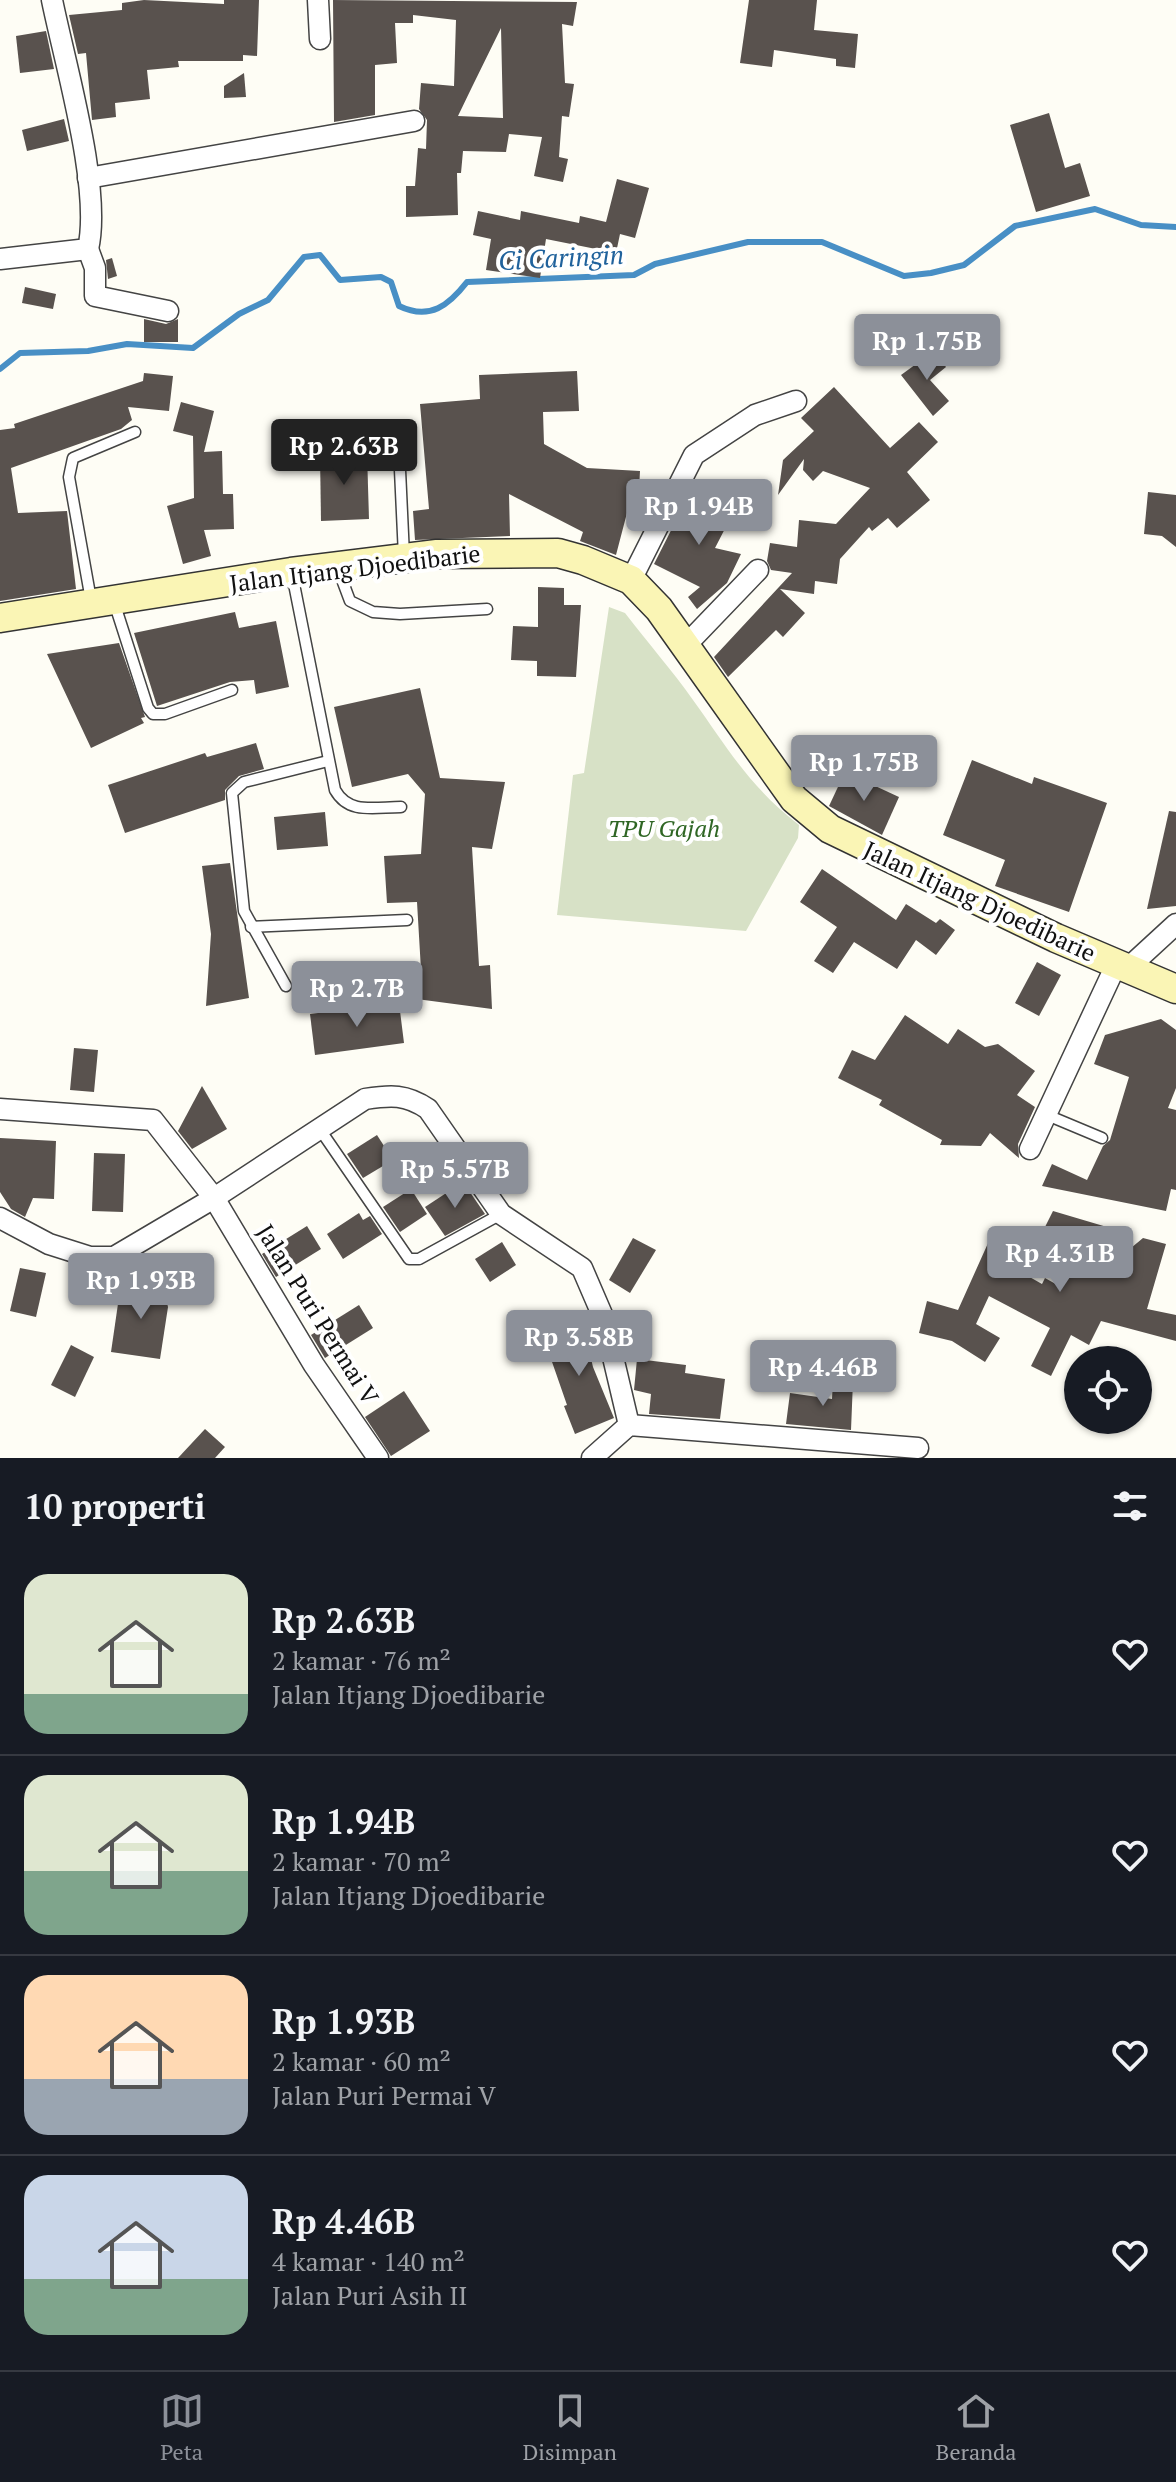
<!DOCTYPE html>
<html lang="id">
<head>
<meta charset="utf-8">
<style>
	:root { --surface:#171b24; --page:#242831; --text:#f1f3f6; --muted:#9ea1a6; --line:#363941; --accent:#8c9099 }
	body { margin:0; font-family:"PT Serif",serif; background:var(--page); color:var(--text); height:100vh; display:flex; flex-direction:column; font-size:30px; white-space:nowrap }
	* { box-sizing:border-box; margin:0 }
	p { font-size:26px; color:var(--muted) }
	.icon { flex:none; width:44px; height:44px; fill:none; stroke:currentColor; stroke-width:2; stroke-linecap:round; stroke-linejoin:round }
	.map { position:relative; height:1458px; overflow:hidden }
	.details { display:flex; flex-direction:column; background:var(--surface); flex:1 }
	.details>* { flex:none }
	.buttons { position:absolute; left:1064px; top:1346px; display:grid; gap:16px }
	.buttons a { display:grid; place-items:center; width:88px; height:88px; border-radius:50%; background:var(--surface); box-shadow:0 2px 6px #0004; font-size:40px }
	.price { position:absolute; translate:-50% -68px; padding:0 18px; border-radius:8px; background:var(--accent); color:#fff; font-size:26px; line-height:52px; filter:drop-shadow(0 2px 4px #0008) }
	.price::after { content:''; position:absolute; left:50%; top:48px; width:24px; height:18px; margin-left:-12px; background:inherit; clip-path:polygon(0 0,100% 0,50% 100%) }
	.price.active { background:#222; color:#fff }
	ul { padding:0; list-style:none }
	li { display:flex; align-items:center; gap:24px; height:200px; padding:0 24px }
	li+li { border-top:2px solid var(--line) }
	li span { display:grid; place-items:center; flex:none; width:224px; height:160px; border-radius:24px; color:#555 }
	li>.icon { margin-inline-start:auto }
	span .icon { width:96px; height:96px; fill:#fffc; stroke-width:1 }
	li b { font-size:34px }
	h2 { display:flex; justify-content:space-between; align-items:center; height:96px; padding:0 24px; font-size:34px }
	.tab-bar { display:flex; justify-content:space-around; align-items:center; height:112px; border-top:2px solid var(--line); background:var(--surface); font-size:22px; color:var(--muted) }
	.tab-bar a { display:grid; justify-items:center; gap:4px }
	.tab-bar .active { color:var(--accent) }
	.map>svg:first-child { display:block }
	.cemetery { fill:#d7e1c6 }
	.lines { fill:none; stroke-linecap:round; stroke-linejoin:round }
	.stream { stroke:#488fc5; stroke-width:6 }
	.building { fill:#59524e; fill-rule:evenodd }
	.service-casing { stroke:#444; stroke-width:13 }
	.minor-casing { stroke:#444; stroke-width:23 }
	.secondary-casing { stroke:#333; stroke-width:31 }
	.service { stroke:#fff; stroke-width:10 }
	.minor { stroke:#fff; stroke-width:20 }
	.secondary { stroke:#faf5b5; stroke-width:28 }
	.labels { text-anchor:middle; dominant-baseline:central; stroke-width:8; stroke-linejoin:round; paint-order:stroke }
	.street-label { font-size:24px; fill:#111; stroke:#fff }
	.park-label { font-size:24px; font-style:italic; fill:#2f6624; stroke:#fff }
	.water-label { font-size:26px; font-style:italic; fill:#20629c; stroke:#fff }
</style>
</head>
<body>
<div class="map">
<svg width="1176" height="1458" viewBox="0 0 1176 1458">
	<rect width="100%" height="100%" fill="#fefdf5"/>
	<!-- cemetery -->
	<path class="cemetery" d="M609 607 625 613C647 642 672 670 693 700 729 750 749 786 799 825L798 838 746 931 557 915 573 775 584 773Z"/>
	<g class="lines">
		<!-- stream -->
		<path class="stream" d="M0 369 20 353 88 351 127 344 193 348 239 314 268 300 304 257 320 255 340 280 381 277 391 282 399 306C430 321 449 305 467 282L634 275 655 264 748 242H822L904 276 931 273 964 265 1015 226 1095 209 1141 225 1176 227"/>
	</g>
	<!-- building -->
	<g class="building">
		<polygon points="144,0 224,4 224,0 259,0 257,56 243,55 243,61 178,61 179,67 147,70 150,99 115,103 116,117 92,120 86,53 78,54 69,15 122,10 122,3"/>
		<path d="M333 0 577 2 573 26 562 24 565 83 574 84 569 117 562 116 559 157 568 159 563 182 534 176 542 137 509 134 506 152 463 151 461 173H457L458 215 406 217V186H415L418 148 426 149 427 120 419 109 421 83 454 86 456 20 413 15V23H395L397 63 375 65V115L334 122ZM501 28 503 118 458 116 472 87Z"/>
		<polygon points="749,0 817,0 814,30 858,34 855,68 836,66 836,59 774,50 772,67 740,63"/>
		<polygon points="46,31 54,69 20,73 16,36"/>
		<polygon points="244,73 246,97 224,98 224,86"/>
		<polygon points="1049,113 1065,168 1080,163 1090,196 1036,212 1010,125"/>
		<polygon points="64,119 69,141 27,151 22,130"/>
		<polygon points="617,179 649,188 635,238 620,234 616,253 546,239 540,278 486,270 491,239 473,235 478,211 520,220 521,211 579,223 580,216 606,222"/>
		<polygon points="112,258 117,276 108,279 106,260"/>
		<polygon points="25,287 56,294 53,309 22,303"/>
		<polygon points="144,319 166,324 178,319 178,342 144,342"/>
		<polygon points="934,351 946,367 930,380 949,401 933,416 901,375"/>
		<polygon points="577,371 579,411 543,412 544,444 587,468 640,471 639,490 633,490 616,555 580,541 583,532 509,494 510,536 415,540 413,511 429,509 420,404 480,399 479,375"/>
		<polygon points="144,373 173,376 169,411 128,407 132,420 121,429 11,468 18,513 67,511 76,589 0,601 0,430 15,428 14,424 143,381"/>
		<polygon points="834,387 890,448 919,422 938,442 907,472 930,500 897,528 888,518 872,531 869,527 840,559 837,584 815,581 814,594 780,589 805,613 783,637 776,630 728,677 714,657 792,573 771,570 767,561 770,543 797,547 799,520 836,524 870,488 823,471 813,481 803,470 804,459 778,495 783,460 814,431 801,418"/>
		<polygon points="181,402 214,411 204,452 222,451 223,494 233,494 234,529 204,530 211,556 183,564 167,506 194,498 193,436 173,431"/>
		<polygon points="367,453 369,519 321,521 320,454"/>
		<polygon points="692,489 720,500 732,515 715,548 741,554 727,583 697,609 688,597 700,587 654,564"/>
		<polygon points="1148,492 1176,495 1176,547 1162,536 1144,534"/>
		<polygon points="538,587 564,588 564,605 581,605 576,677 537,676 537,661 511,660 513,626 538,627"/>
		<polygon points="235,612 239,628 276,621 289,687 256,694 254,680 230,682 157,706 134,633"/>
		<polygon points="119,643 145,717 141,718 144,723 91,748 47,654"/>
		<polygon points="420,688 440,778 505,782 492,849 472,847 479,966 490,965 492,1009 409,998 408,972 421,970 417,902 387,903 384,856 421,854 425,794 408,774 352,787 334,707"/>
		<polygon points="256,743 264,769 239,776 225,790 225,800 125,833 108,785 205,753 207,757"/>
		<polygon points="972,760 1032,784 1034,777 1107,803 1069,912 995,886 1005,860 943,835"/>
		<polygon points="845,772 899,797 882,835 829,806"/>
		<polygon points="1169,811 1176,812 1176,906 1147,909"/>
		<polygon points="325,812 328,846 277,850 274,817"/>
		<polygon points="230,863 249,998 206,1006 211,934 202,866"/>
		<polygon points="822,869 896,920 906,904 936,923 940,919 955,930 936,955 916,940 897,969 854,942 833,973 814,961 837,927 800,902"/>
		<polygon points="1037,962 1061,975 1039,1016 1015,1003"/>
		<polygon points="399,1003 404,1043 315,1055 310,1014"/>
		<polygon points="905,1015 948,1044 958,1029 985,1047 998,1044 1035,1071 1017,1095 1035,1107 1018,1144 1019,1158 990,1133 981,1146 940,1145 942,1140 879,1105 882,1100 838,1078 852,1050 875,1060"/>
		<polygon points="1161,1019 1176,1030 1176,1088 1168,1108 1176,1110 1176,1190 1171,1189 1166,1211 1042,1186 1052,1164 1087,1180 1103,1146 1110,1140 1129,1077 1094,1064 1105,1035"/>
		<polygon points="74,1048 98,1050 94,1092 70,1090"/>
		<polygon points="202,1086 227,1129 192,1149 178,1131"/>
		<polygon points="377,1135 393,1160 363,1178 347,1154"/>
		<polygon points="0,1138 56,1141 54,1199 33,1198 25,1217 11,1209 0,1192"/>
		<polygon points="94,1153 125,1154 123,1212 92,1211"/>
		<polygon points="463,1182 485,1214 445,1236 425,1207"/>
		<polygon points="411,1189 427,1214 400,1232 383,1207"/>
		<polygon points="1053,1211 1117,1230 1095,1278 1143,1238 1166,1244 1147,1309 1176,1315 1176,1341 1101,1321 1089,1345 1071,1335 1051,1376 1031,1366 1050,1328 989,1296 976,1324 1000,1338 985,1362 952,1341 919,1333 927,1301 958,1310 989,1241 1008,1251 1003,1262 1042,1284 1045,1278 1061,1287 1077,1255 1040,1237"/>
		<polygon points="359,1213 363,1220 370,1216 382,1234 343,1259 327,1234"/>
		<polygon points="307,1226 321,1249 276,1277 262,1254"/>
		<polygon points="633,1238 656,1250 630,1293 609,1280"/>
		<polygon points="502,1242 516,1265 490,1282 475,1259"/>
		<polygon points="20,1268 46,1273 36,1317 10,1311"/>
		<polygon points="160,1274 168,1307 160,1359 111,1352 119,1297"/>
		<polygon points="359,1305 373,1328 325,1358 311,1335"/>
		<polygon points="585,1321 592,1341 587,1342 593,1367 614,1418 575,1434 564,1406 567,1405 551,1359 555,1358 547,1335"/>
		<polygon points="71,1345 94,1357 75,1397 51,1385"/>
		<polygon points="637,1359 686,1365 685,1373 725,1379 720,1419 649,1414 651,1394 634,1390"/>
		<polygon points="833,1380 853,1381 851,1430 786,1424 790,1393 832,1399"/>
		<polygon points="404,1391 430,1431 391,1456 365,1417"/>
		<polygon points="205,1429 225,1447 215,1458 178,1458"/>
	</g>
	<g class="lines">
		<!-- service casing -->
		<g class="service-casing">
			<g id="service">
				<polyline points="400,470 404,556"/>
				<polyline points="338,569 350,601 373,612 400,614 487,609"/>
				<path d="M292 574 335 790C349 815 375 807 401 807"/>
				<polyline points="91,600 69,477 73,458 135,432"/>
				<polyline points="114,602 148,708 153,714 165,714 232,690"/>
				<polyline points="251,927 407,920"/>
				<polyline points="286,986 244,911 232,793 244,782 328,761"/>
				<polyline points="1047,1115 1102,1138"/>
				<polyline points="319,1128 409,1259 419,1259 501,1214"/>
			</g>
		</g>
		<!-- minor casing -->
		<g class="minor-casing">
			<g id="minor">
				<polyline points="318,0 320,39"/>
				<polyline points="88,178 414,121"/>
				<polyline points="88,249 95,268 95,296 168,311"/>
				<path d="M0 259 88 249C102 189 65 64 52 0"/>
				<polyline points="631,580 694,455 755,415 796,401"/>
				<polyline points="685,646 758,570"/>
				<polyline points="1127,969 1176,924"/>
				<polyline points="0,1109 153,1120 214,1198 314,1365 378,1458"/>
				<polyline points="1030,1149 1116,965"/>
				<path d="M0 1218 49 1244 90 1257H114L214 1198 365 1099C391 1095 406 1094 428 1109L501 1214 582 1268 604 1319 629 1425"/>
				<polyline points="592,1458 629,1425 918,1448"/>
			</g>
		</g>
		<!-- secondary casing -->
		<g class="secondary-casing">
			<polyline id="secondary" points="0,618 291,572 437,554 558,553 583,560 631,580 659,609 794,799 830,829 1056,938 1176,989"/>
		</g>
		<!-- service -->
		<use href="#service" class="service"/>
		<!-- minor -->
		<use href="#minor" class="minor"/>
		<!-- secondary -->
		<use href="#secondary" class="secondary"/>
	</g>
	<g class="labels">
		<!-- street labels -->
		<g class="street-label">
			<text transform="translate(355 568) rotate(-7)">Jalan Itjang Djoedibarie</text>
			<text transform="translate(980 901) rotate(25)">Jalan Itjang Djoedibarie</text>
			<text transform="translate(318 1314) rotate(58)">Jalan Puri Permai V</text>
		</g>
		<!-- park labels -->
		<g class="park-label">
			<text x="664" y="828">TPU Gajah</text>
		</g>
		<!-- water labels -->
		<g class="water-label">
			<text transform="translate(561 257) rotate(-3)">Ci Caringin</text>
		</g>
	</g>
</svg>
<div class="buttons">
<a><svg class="icon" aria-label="locate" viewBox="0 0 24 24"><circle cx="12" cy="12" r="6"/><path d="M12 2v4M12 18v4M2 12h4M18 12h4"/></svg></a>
</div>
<b class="price" style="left:927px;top:382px">Rp 1.75B</b>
<b class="price active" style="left:344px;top:487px">Rp 2.63B</b>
<b class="price" style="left:699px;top:547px">Rp 1.94B</b>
<b class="price" style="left:864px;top:803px">Rp 1.75B</b>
<b class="price" style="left:357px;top:1029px">Rp 2.7B</b>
<b class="price" style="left:455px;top:1210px">Rp 5.57B</b>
<b class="price" style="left:1060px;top:1294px">Rp 4.31B</b>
<b class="price" style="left:141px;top:1321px">Rp 1.93B</b>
<b class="price" style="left:579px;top:1378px">Rp 3.58B</b>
<b class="price" style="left:823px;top:1408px">Rp 4.46B</b>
</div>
<section class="details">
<h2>10 properti<svg class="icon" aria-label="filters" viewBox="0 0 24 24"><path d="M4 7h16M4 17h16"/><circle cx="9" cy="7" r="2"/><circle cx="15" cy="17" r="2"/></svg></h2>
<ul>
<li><span style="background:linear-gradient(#dfe7d0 75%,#7fa58c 0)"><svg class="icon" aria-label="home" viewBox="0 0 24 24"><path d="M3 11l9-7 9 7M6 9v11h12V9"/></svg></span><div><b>Rp 2.63B</b><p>2 kamar · 76 m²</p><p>Jalan Itjang Djoedibarie</p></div><svg class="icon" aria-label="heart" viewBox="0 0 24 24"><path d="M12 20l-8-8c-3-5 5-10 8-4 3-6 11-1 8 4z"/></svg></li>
<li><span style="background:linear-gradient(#dfe7d0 60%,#7fa58c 0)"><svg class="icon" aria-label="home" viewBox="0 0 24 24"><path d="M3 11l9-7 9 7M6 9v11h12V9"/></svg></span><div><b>Rp 1.94B</b><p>2 kamar · 70 m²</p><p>Jalan Itjang Djoedibarie</p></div><svg class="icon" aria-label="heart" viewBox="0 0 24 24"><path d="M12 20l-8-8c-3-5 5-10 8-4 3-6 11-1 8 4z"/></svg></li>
<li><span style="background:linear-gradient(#ffd9b3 65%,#9aa5b1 0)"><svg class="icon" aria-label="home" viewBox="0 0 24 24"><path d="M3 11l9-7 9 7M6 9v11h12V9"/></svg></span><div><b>Rp 1.93B</b><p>2 kamar · 60 m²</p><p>Jalan Puri Permai V</p></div><svg class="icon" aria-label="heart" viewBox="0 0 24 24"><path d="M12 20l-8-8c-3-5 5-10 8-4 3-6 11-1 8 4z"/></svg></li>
<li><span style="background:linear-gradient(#c9d6e8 65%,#7fa58c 0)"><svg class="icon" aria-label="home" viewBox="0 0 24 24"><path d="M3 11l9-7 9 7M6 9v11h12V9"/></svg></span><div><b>Rp 4.46B</b><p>4 kamar · 140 m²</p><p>Jalan Puri Asih II</p></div><svg class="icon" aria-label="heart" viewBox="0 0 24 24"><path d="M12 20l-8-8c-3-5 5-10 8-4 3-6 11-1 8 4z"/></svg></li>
</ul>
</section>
<nav class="tab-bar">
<a class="active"><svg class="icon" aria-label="map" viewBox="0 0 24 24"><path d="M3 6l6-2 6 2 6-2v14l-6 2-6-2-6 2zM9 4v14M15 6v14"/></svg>Peta</a>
<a><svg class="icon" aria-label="saved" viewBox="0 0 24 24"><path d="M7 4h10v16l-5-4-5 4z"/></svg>Disimpan</a>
<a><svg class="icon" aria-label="home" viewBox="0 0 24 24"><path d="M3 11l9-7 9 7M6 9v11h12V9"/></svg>Beranda</a>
</nav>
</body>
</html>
